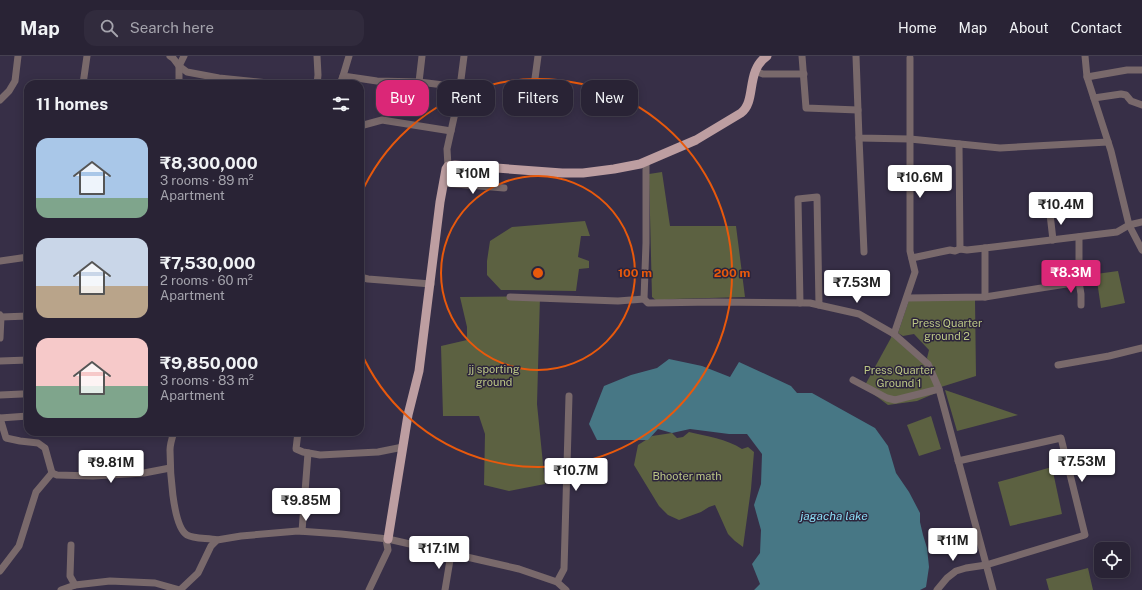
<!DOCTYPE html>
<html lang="en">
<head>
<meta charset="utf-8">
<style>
	:root { --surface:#292335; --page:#312b3d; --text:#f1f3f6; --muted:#a5a4ad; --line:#454050; --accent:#db2777 }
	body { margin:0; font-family:"Public Sans",sans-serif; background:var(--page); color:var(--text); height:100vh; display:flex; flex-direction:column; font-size:15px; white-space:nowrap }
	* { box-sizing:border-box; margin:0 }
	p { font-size:13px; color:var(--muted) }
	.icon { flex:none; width:22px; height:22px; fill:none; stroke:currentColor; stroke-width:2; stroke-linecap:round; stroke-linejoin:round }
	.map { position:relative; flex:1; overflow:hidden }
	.details { position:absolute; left:24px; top:24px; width:340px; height:356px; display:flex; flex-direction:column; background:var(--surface); border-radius:12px; box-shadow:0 2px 10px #0003,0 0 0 1px var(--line) }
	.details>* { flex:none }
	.guide { position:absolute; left:376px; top:24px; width:380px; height:36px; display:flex; gap:8px }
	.fabs { position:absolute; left:1094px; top:486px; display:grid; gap:8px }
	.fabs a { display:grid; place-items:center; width:36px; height:36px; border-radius:8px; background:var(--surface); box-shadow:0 2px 10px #0003,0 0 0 1px var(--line); font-size:20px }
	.price { position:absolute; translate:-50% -34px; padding:0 9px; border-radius:4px; background:#fff; color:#222; font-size:13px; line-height:26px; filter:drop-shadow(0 1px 2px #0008) }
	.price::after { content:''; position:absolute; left:50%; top:24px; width:12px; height:9px; margin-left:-6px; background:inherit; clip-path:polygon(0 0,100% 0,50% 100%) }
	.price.active { background:var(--accent); color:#fff }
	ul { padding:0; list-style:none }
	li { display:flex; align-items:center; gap:12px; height:100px; padding:0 12px }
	li span { display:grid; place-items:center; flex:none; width:112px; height:80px; border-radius:12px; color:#555 }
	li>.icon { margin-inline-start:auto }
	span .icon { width:48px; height:48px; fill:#fffc; stroke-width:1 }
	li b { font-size:17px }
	h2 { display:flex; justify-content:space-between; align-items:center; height:48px; padding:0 12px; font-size:17px }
	.pill { padding:0 14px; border-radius:12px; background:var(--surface); box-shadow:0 2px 10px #0003,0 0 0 1px var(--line); font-size:14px; line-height:36px }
	.pill.active { background:var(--accent); color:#fff }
	header { display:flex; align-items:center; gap:24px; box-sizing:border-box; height:56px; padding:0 20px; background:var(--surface); border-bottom:1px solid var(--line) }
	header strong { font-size:19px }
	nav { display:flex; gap:22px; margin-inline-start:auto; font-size:14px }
	.search { width:280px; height:36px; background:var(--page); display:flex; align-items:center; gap:10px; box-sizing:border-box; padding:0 14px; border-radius:12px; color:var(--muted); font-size:15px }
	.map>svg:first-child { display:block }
	.green { fill:#5c6141 }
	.water { fill:#477785 }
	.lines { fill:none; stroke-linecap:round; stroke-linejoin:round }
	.minor { stroke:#79696b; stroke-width:7 }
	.major { stroke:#bd9ea1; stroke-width:9 }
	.ring { fill:none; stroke:#e8590c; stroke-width:2 }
	.labels { text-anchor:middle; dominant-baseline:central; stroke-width:3; stroke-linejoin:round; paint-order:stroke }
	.park-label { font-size:11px; fill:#bbc685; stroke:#2d253c }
	.water-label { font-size:12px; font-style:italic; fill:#8cdef6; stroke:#2d253c }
	.centre { fill:#e8590c; stroke:#2d253c; stroke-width:2 }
	.ring-label { font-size:12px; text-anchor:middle; font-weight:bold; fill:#e8590c; stroke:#2d253c; stroke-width:3; stroke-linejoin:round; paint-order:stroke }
</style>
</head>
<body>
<header>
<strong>Map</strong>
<div class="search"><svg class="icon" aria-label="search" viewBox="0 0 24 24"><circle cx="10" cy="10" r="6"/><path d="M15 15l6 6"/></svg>Search here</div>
<nav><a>Home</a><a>Map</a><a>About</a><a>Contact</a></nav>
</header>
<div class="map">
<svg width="1142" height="534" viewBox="0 0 1142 534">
	<rect width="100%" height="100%" fill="#372f47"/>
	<!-- green -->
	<g class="green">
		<polygon points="662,116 670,170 736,170 745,241 674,243 657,245 652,241 649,118"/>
		<polygon points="585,165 590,180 581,180 578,201 589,205 589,212 579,213 576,235 501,234 487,219 487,205 490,185 512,171"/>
		<polygon points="1118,215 1125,247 1101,252 1096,218"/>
		<polygon points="540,240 537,348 545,428 509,435 484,429 485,378 479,360 443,360 441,290 467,284 467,271 460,241"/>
		<polygon points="909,244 975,244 976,320 941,331 927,302 929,294 914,278 903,280 898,277"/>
		<polygon points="892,280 926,310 938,336 917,345 888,349 864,331"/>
		<polygon points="945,334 1018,359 957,375"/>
		<polygon points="931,360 941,393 919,400 907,369"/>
		<path d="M689 376C706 380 727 383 742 393L748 391 754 396 751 433 743 491 735 485 728 478 715 449 709 451 701 456 679 464 668 459 659 450 634 409 638 389 652 380 672 377 677 382 683 381Z"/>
		<polygon points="1052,411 1062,458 1010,470 998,426"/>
		<polygon points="1088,512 1093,534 1049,534 1046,523"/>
	</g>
	<!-- water -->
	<polygon class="water" points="669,303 702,310 730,321 739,306 791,330 797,337 812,337 875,372 888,390 896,417 909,436 920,457 920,466 923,479 927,492 929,511 926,531 920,534 754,534 760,528 752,508 760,497 761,474 754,449 761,428 762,398 747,378 729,378 690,373 672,377 658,373 648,384 597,384 589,368 604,330 631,319 657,312"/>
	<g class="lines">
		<!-- minor -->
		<g class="minor">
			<polyline points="170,0 173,2 179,10 187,16 219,22 278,28"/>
			<polyline points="349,0 343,20 377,25 419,26"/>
			<polyline points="422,0 419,26 460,31"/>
			<polyline points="802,0 806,52 858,54"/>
			<polyline points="856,0 859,82 910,83 1000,92 1108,86"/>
			<polyline points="1085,0 1087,21 1111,95 1129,169 1142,194"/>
			<polyline points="755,15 763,18 804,18"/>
			<polyline points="1087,21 1127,14 1142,14"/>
			<polyline points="83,28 87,0"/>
			<polyline points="179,28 179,10 184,0"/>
			<polyline points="317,28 318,19 317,0"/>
			<polyline points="340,28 343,20"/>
			<polyline points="1094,42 1121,38 1126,39 1131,45 1142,49"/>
			<polyline points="0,44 9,35 15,25 18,0"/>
			<polyline points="532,45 538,0"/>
			<polyline points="360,70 382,64 451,75"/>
			<polyline points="859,82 864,196"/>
			<polyline points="959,88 960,193"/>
			<polyline points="646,105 646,187 644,243 648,247 714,246 810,247 859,258 894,278 928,308 939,333 993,534"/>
			<polyline points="448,110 447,93 459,39 464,0"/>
			<polyline points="443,127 504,132"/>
			<polyline points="1050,158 1053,184"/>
			<polyline points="1079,181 1079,226 1081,238 1081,249"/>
			<polyline points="912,202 950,194 955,195 960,193 967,194 985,192"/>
			<polyline points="0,205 28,201"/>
			<polyline points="360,221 368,223 431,228"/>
			<polyline points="510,241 618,245 644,243"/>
			<polyline points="985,241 1079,226"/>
			<polyline points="907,242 985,241 985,192 1117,176 1129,169 1142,166"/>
			<polyline points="800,247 798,143 817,141 819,249"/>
			<polyline points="0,259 1,261 0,282"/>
			<polyline points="1,261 28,260"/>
			<polyline points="894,278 915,216 910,195 910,2"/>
			<polyline points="0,305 28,304"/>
			<polyline points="1058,309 1109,300 1142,292"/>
			<polyline points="853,324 887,342 895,344 939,333"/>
			<polyline points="0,339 22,338 26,338 28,344"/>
			<polyline points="0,362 6,382 20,385 38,387 45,392 52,417 36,436 19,490 0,515"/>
			<polyline points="0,362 28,360"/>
			<path d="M174 376C172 382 170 388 170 394 170 410 172 470 187 479 194 483 208 482 217 484"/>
			<polyline points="298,376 296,393 303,396 320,399 378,396 403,391"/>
			<polyline points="52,417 57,419 93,420 144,417 170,412"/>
			<polyline points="302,475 308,397"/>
			<polyline points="71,489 70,520 75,529"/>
			<polyline points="557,526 564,513 569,340"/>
			<polyline points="61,534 75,529 110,525 155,527 180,534 198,517 211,490 217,484 241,480 298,475 341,478 388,483 519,513 557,526 566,534"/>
			<polyline points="369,534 388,494 386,483"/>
			<polyline points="445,534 451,498"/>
			<polyline points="937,534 947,522 956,515 966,512 986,509 1085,479 1061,382 958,405"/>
		</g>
		<!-- major -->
		<path class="major" d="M388 483 408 359 419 315 440 146 446 113 448 110 455 109 562 117H583L614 113 640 108 696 84 741 57C757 45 745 15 767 0"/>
	</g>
	<!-- distance rings -->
	<g class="ring">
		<circle cx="538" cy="217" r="97"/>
		<path d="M360 140A194 194 0 1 1 360 294"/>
	</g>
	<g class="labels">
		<!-- park labels -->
		<g class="park-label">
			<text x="947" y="267">Press Quarter<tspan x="947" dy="13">ground 2</tspan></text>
			<text x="494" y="313">jj sporting<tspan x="494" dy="13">ground</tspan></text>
			<text x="899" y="314">Press Quarter<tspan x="899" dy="13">Ground 1</tspan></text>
			<text x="687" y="420">Bhooter math</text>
		</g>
		<!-- water labels -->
		<g class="water-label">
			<text x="834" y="460">jagacha lake</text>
		</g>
	</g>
	<circle cx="538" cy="217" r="6" class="centre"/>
	<g class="ring-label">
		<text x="635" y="221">100 m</text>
		<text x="732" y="221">200 m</text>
	</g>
</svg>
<div class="fabs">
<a><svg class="icon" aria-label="locate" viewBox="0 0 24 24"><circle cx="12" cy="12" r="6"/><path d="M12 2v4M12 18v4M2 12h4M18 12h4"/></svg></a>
</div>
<b class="price" style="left:473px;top:139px">₹10M</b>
<b class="price" style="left:920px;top:143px">₹10.6M</b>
<b class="price" style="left:1061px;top:170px">₹10.4M</b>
<b class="price active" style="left:1071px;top:238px">₹8.3M</b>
<b class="price" style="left:857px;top:248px">₹7.53M</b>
<b class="price" style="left:1082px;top:427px">₹7.53M</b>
<b class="price" style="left:111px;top:428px">₹9.81M</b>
<b class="price" style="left:576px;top:436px">₹10.7M</b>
<b class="price" style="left:306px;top:466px">₹9.85M</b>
<b class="price" style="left:953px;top:506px">₹11M</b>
<b class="price" style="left:439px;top:514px">₹17.1M</b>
<div class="guide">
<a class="pill active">Buy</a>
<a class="pill">Rent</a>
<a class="pill">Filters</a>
<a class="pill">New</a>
</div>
<section class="details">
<h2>11 homes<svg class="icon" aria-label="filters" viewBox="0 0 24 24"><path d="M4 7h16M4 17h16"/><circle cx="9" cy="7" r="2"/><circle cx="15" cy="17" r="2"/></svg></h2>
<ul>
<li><span style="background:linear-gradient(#a9c7e8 75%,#7fa58c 0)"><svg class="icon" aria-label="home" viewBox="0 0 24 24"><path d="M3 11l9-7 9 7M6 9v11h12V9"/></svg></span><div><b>₹8,300,000</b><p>3 rooms · 89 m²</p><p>Apartment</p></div></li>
<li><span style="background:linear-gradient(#c9d6e8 60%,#b9a48a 0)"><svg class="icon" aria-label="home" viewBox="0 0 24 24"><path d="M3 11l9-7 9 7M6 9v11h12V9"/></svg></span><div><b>₹7,530,000</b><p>2 rooms · 60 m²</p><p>Apartment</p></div></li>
<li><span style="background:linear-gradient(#f6c9c9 60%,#7fa58c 0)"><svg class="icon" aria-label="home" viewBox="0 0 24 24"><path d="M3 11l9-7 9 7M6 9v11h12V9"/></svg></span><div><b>₹9,850,000</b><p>3 rooms · 83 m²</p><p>Apartment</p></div></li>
</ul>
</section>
</div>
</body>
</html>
